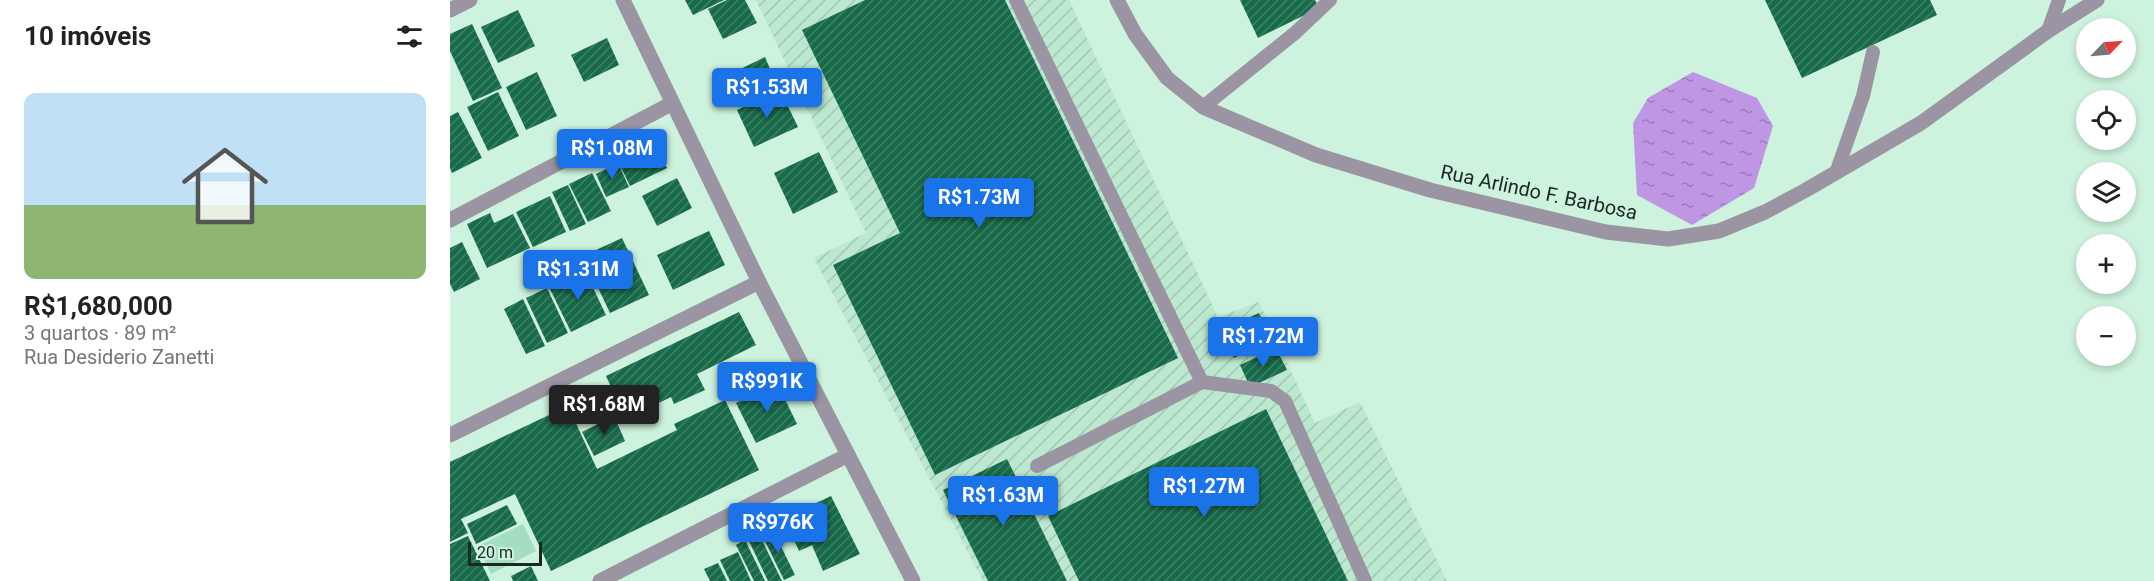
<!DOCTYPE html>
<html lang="pt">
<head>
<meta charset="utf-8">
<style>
	:root { --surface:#fff; --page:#f6f6f6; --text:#222; --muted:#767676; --accent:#1a73e8 }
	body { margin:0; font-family:Roboto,sans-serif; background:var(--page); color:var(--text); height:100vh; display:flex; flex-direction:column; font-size:22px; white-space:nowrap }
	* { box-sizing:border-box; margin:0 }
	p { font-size:20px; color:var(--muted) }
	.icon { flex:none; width:33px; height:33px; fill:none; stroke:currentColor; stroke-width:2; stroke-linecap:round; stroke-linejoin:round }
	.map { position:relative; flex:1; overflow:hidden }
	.sheet { display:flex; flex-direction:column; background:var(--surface); width:450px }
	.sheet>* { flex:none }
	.needle { width:39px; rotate:65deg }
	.buttons { position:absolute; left:1626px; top:18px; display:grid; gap:12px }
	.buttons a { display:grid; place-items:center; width:60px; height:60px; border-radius:50%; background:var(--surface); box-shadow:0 3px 9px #0003; font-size:30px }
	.scale { position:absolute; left:18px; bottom:15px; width:74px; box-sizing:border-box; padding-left:6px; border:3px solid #1a2821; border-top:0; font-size:16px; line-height:21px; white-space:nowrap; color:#1a2821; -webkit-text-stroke:4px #cdf2de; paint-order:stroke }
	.price { position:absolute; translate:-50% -51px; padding:0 14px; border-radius:6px; background:var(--accent); color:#fff; font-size:20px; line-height:39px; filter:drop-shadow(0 2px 3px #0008) }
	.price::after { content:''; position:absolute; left:50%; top:36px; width:18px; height:14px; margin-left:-9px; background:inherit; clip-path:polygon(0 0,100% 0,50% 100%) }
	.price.active { background:#222; color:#fff }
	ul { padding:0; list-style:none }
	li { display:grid; align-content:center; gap:12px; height:318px; padding:0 24px }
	li span { display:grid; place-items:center; height:186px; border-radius:12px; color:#555 }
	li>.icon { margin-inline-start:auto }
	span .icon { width:108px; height:108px; fill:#fffc; stroke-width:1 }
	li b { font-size:26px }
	h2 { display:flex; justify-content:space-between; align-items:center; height:72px; padding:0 24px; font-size:26px }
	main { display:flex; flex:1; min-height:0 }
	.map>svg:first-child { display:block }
	.industrial { fill:url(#industrial-furrows) }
	.grass { fill:#a5ddc0 }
	.water { fill:url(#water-ripples) }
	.building { fill:url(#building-hatch) }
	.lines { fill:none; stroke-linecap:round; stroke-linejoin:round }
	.service { stroke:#9b94a2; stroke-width:14 }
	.minor { stroke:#9b94a2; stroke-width:15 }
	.labels { text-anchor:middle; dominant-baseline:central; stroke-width:6; stroke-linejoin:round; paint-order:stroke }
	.street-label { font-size:20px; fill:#1a2821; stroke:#cdf2de }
</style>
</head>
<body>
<main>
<section class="sheet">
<h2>10 imóveis<svg class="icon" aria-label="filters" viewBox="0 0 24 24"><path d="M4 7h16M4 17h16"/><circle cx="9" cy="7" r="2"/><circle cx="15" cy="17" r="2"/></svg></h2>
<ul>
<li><span style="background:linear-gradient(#bfe0f5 60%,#8fb573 0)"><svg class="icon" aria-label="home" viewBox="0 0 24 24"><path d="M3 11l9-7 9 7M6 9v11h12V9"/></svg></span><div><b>R$1,680,000</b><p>3 quartos · 89 m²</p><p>Rua Desiderio Zanetti</p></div></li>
</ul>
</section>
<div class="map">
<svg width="1704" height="581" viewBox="0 0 1704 581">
	<defs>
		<pattern id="industrial-furrows" width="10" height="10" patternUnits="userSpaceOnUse" patternTransform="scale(1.5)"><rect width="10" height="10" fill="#bce8d0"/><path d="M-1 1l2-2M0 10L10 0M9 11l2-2" fill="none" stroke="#a1c7b2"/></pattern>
		<pattern id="water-ripples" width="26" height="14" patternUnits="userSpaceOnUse" patternTransform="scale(1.5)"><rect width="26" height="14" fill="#be96e4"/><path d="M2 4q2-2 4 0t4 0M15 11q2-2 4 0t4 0" fill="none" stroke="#9a7ab8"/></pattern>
		<pattern id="building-hatch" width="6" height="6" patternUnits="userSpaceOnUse" patternTransform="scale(1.5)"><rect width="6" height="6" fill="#186b4a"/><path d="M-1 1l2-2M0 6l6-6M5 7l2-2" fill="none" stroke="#408066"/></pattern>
	</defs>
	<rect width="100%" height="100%" fill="#cdf2de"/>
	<!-- industrial -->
	<polygon class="industrial" points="306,0 619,0 768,317 809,302 865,423 910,402 997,581 533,581 364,258 416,233"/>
	<!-- grass -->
	<polygon class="grass" points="73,524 86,551 41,574 28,546"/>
	<!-- water -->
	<polygon class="water" points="1243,72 1307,98 1323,126 1304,188 1242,225 1187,195 1183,123 1198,98"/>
	<!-- building -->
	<g class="building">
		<polygon points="235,0 274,0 243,15"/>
		<polygon points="277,0 295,0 307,23 273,39 258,9"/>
		<polygon points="415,0 555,0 728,358 485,475 383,265 450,233 352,30"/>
		<polygon points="790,0 865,0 869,8 808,38"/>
		<polygon points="1315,0 1480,0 1487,15 1352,78"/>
		<polygon points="68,10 85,46 48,63 31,27"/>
		<polygon points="22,24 52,88 23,101 0,51 0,34"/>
		<polygon points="157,38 169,65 134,82 121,55"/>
		<polygon points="315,57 327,85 294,101 280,74"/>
		<polygon points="87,72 107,116 76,130 56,87"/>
		<polygon points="330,90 348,127 304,147 287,110"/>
		<polygon points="48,92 69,136 38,151 17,107"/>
		<polygon points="8,112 32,158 2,173 0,168 0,116"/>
		<polygon points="202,139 217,168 180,186 166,157"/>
		<polygon points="369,152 388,192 343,214 324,173"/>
		<polygon points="168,163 179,187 156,197 146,174"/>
		<polygon points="142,173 161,211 138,222 119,184"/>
		<polygon points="227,178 242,208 207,226 192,196"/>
		<polygon points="118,185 136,224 120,231 102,192"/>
		<polygon points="100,196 116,232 83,247 66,212"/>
		<polygon points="40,213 44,223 63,214 80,248 37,268 17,224"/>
		<polygon points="259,231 275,265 223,290 207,255"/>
		<polygon points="172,238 199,295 160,313 133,256"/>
		<polygon points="12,242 30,279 4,292 0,284 0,248"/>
		<polygon points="135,271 156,315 121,332 99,287"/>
		<polygon points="97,288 118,333 97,343 76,298"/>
		<polygon points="73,299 95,346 76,354 54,309"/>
		<polygon points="289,312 306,345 247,374 255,390 224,404 221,397 176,419 156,376"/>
		<polygon points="809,313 822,341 784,358 771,330"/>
		<polygon points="826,348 837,370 800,387 790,365"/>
		<polygon points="327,383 347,424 306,443 286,403"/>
		<polygon points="275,400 309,470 101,571 65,494 11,519 18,533 0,542 0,462 118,406 147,469 227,430 224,424"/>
		<polygon points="816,409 898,581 629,581 598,516"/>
		<polygon points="164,416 175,441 144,456 132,432"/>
		<polygon points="557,459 617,581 538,581 493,490"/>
		<polygon points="381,496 410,554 373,571 362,545 349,551 334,518"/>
		<polygon points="57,505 67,524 26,544 17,524"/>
		<polygon points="322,528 345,575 334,580 311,533"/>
		<polygon points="309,534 332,581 318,581 298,539"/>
		<polygon points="18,536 40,581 0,581 0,544"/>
		<polygon points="295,540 315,581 304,581 286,545"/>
		<polygon points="288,552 301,581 280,581 270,560"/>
		<polygon points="268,563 277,581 260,581 254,569"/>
		<polygon points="81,566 88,581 63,581 61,576"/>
	</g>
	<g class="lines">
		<!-- service -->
		<g class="service">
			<polyline points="566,0 752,382 821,391 835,401 915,581"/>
			<polyline points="1598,31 1609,0"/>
			<polyline points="753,107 845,33 880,0"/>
			<polyline points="1386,173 1413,96 1423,52"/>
			<polyline points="587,466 752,382"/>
		</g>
		<!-- minor -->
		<g class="minor">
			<polyline points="173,0 309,282 463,581"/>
			<polyline points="667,0 685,34 717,78 753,107 866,155 980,190 1156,232 1218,239 1269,231 1315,212 1356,190 1471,123 1598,31 1647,0"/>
			<polyline points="0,10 20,0"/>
			<polyline points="0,220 221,104"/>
			<polyline points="0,435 309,282"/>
			<polyline points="150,581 398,455"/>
		</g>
	</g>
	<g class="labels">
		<!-- street labels -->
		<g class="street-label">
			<text transform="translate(1089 192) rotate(12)">Rua Arlindo F. Barbosa</text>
		</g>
	</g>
</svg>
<div class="buttons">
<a><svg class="needle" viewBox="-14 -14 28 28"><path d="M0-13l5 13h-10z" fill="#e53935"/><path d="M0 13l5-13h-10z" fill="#767676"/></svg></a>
<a><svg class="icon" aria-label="locate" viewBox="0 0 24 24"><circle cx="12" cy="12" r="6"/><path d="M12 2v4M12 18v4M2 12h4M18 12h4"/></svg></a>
<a><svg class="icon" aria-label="layers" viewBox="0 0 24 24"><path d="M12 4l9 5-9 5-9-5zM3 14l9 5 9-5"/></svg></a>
<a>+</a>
<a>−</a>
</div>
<div class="scale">20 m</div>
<b class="price" style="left:317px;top:119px">R$1.53M</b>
<b class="price" style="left:162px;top:180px">R$1.08M</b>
<b class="price" style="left:529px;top:229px">R$1.73M</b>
<b class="price" style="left:128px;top:301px">R$1.31M</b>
<b class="price" style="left:813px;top:368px">R$1.72M</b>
<b class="price" style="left:317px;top:413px">R$991K</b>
<b class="price active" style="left:154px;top:436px">R$1.68M</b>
<b class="price" style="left:754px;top:518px">R$1.27M</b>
<b class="price" style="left:553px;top:527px">R$1.63M</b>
<b class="price" style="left:328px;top:554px">R$976K</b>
</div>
</main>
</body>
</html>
